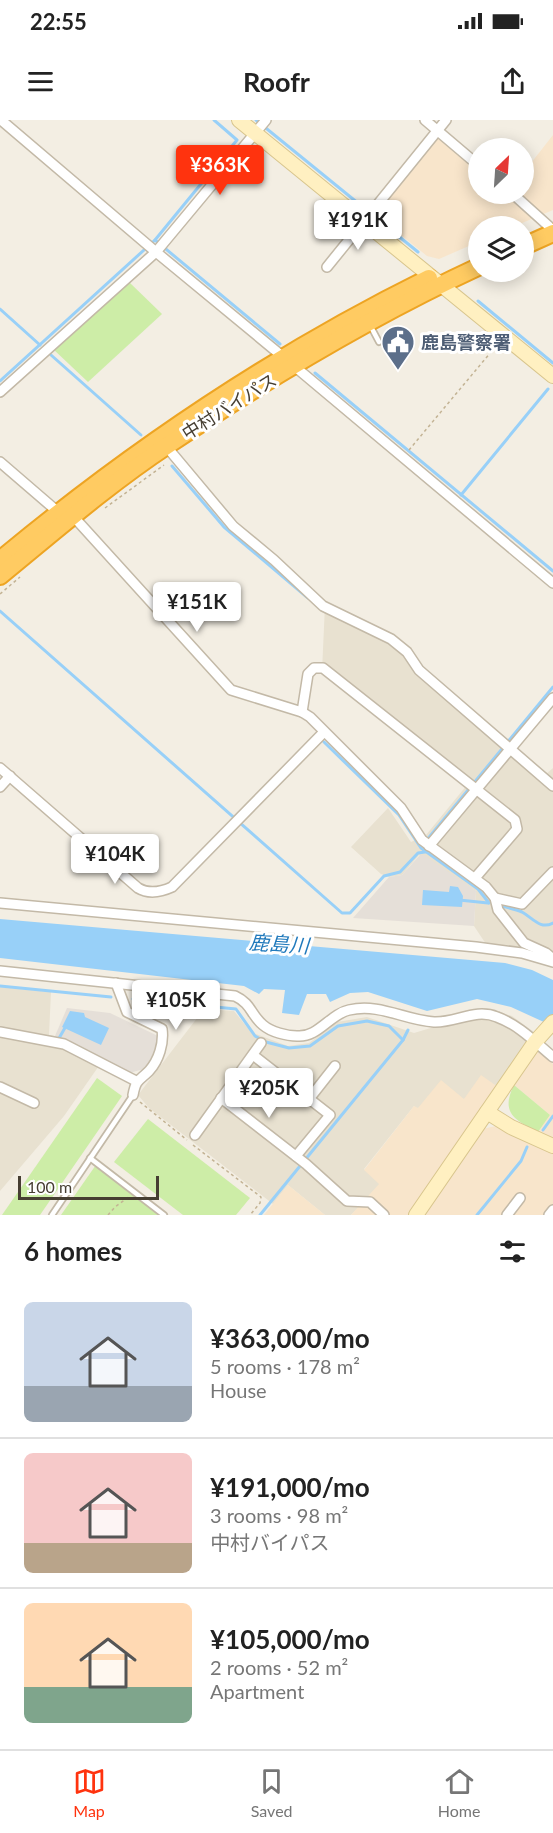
<!DOCTYPE html>
<html lang="en">
<head>
<meta charset="utf-8">
<style>
	:root { --surface:#fff; --page:#f6f6f6; --text:#222; --muted:#767676; --line:#e0e0e0; --accent:#ff330e }
	body { margin:0; font-family:Lato,"Noto Sans JP",sans-serif; background:var(--page); color:var(--text); height:100vh; display:flex; flex-direction:column; font-size:22px; white-space:nowrap }
	* { box-sizing:border-box; margin:0 }
	p { font-size:20px; color:var(--muted) }
	.icon { flex:none; width:33px; height:33px; fill:none; stroke:currentColor; stroke-width:2; stroke-linecap:round; stroke-linejoin:round }
	.map { position:relative; height:1095px; overflow:hidden }
	.panel { display:flex; flex-direction:column; background:var(--surface); flex:1 }
	.panel>* { flex:none }
	.needle { width:39px; rotate:25deg }
	.tools { position:absolute; left:468px; top:18px; display:grid; gap:12px }
	.tools a { display:grid; place-items:center; width:66px; height:66px; border-radius:50%; background:var(--surface); box-shadow:0 3px 15px #0003; font-size:30px }
	.scale { position:absolute; left:18px; bottom:15px; width:141px; box-sizing:border-box; padding-left:6px; border:3px solid #463e32; border-top:0; font-size:16px; line-height:21px; white-space:nowrap; color:#463e32; -webkit-text-stroke:4px #fff; paint-order:stroke }
	.price { position:absolute; translate:-50% -51px; padding:0 14px; border-radius:6px; background:#fff; color:#222; font-size:20px; line-height:39px; filter:drop-shadow(0 2px 3px #0008) }
	.price::after { content:''; position:absolute; left:50%; top:36px; width:18px; height:14px; margin-left:-9px; background:inherit; clip-path:polygon(0 0,100% 0,50% 100%) }
	.price.active { background:var(--accent); color:#fff }
	ul { padding:0; list-style:none }
	li { display:flex; align-items:center; gap:18px; height:150px; padding:0 24px }
	li+li { border-top:2px solid var(--line) }
	li span { display:grid; place-items:center; flex:none; width:168px; height:120px; border-radius:9px; color:#555 }
	li>.icon { margin-inline-start:auto }
	span .icon { width:72px; height:72px; fill:#fffc; stroke-width:1 }
	li b { font-size:26px }
	h2 { display:flex; justify-content:space-between; align-items:center; height:72px; padding:0 24px; font-size:26px }
	.status { display:flex; justify-content:space-between; align-items:center; height:42px; padding:0 30px; background:var(--surface); direction:ltr }
	.status svg { height:16px; fill:currentColor }
	header { display:flex; justify-content:space-between; align-items:center; height:78px; padding:0 24px; background:var(--surface); font-size:27px; font-weight:700 }
	.menu { display:flex; justify-content:space-around; align-items:center; height:84px; border-top:2px solid var(--line); background:var(--surface); font-size:16px; color:var(--muted) }
	.menu a { display:grid; justify-items:center; gap:3px }
	.menu .active { color:var(--accent) }
	.map>svg:first-child { display:block }
	.residential { fill:#e8e1d0 }
	.commercial { fill:#f8e5cb }
	.industrial { fill:#e5dfd8 }
	.green { fill:#cdeda7 }
	.water { fill:#98d0f8 }
	.lines { fill:none; stroke-linecap:round; stroke-linejoin:round }
	.stream { stroke:#98d0f8; stroke-width:3 }
	.lane-casing { stroke:#c3b9a7; stroke-width:8 }
	.street-casing { stroke:#c3b9a7; stroke-width:12 }
	.secondary-casing { stroke:#d8c58d; stroke-width:16 }
	.highway-casing { stroke:#eda423; stroke-width:20 }
	.path { stroke:#c3b394; stroke-width:1.5; stroke-dasharray:3 3; stroke-linecap:butt }
	.lane { stroke:#fff; stroke-width:4.5 }
	.street { stroke:#fff; stroke-width:9 }
	.secondary { stroke:#fff0c1; stroke-width:14 }
	.highway { stroke:#ffcb62; stroke-width:16 }
	.labels { text-anchor:middle; dominant-baseline:central; stroke-width:6; stroke-linejoin:round; paint-order:stroke }
	.service-label { font-size:18px; font-weight:bold; fill:#4e5e75; stroke:#fff; text-anchor:start }
	.street-label { font-size:18px; fill:#463e32; stroke:#fff }
	.water-label { font-size:20px; font-style:italic; fill:#217abc; stroke:#fff }
</style>
</head>
<body>
<div class="status"><b>22:55</b><svg viewBox="0 0 49 12"><path d="M0 12V9h3v3zM5 12V6h3v6zM10 12V3h3v9zM15 12V0h3v12zM26 1h20v11H26zM47 4h2v5h-2z"/></svg></div>
<header><svg class="icon" aria-label="menu" viewBox="0 0 24 24"><path d="M4 6h16M4 12h16M4 18h16"/></svg>Roofr<svg class="icon" aria-label="share" viewBox="0 0 24 24"><path d="M12 15V3M7 8l5-5 5 5M5 13v7h14v-7"/></svg></header>
<div class="map">
<svg width="553" height="1095" viewBox="0 0 553 1095">
	<rect width="100%" height="100%" fill="#f3eee3"/>
	<!-- residential -->
	<g class="residential">
		<polygon points="325,485 393,516 420,548 545,655 553,648 553,837 486,824 474,806 476,771 419,735 402,755 389,757 381,754 351,727 388,688 411,722 426,715 467,665 322,551"/>
		<polygon points="0,867 51,872 49,915 55,916 103,940 64,996 0,1071"/>
		<polygon points="204,889 234,891 251,912 288,926 309,923 337,902 367,897 414,913 491,890 512,896 534,912 498,967 464,979 417,989 414,986 364,1049 380,1064 351,1095 325,1095 288,1065 273,1084 149,988 138,975"/>
	</g>
	<!-- commercial -->
	<g class="commercial">
		<polygon points="442,12 478,42 478,74 524,74 524,52 553,15 553,90 515,106 478,106 478,122 439,139 427,136 375,94"/>
		<polygon points="537,929 553,944 553,1019 538,1012 550,995 514,965"/>
		<polygon points="481,955 498,967 409,1095 351,1095 379,1064 364,1050 414,986 418,988 441,960 464,979"/>
		<polygon points="496,1006 553,1033 553,1095 423,1095 482,1009"/>
		<polygon points="288,1065 325,1095 264,1095"/>
	</g>
	<!-- industrial -->
	<g class="industrial">
		<polygon points="420,735 424,735 476,771 474,806 353,798 389,757 402,755"/>
		<polygon points="67,888 110,893 158,916 160,923 148,948 129,953 55,916"/>
	</g>
	<!-- green -->
	<g class="green">
		<polygon points="129,162 162,194 88,262 53,229"/>
		<polygon points="97,958 122,976 40,1095 2,1095"/>
		<path d="M514 965 550 995 538 1012C515 1000 500 993 514 965Z"/>
		<polygon points="148,999 250,1078 236,1095 183,1095 114,1042"/>
		<polygon points="98,1042 167,1095 61,1095"/>
	</g>
	<!-- water -->
	<g class="water">
		<polygon points="450,766 458,767 463,776 462,787 422,785 423,770 449,772"/>
		<polygon points="0,799 505,843 532,850 553,860 553,911 546,903 511,887 477,879 427,891 368,872 350,873 330,882 326,874 307,874 299,895 282,893 285,870 264,869 259,874 244,866 0,838"/>
		<polygon points="70,891 84,893 85,897 109,908 101,925 62,907"/>
	</g>
	<g class="lines">
		<!-- stream -->
		<g class="stream">
			<polyline points="256,0 418,132"/>
			<polyline points="155,120 280,224"/>
			<polyline points="478,181 553,243"/>
			<polyline points="0,189 40,225"/>
			<polyline points="51,235 141,315"/>
			<polyline points="315,253 553,451"/>
			<polyline points="0,261 155,120 237,20 214,0"/>
			<polyline points="172,346 224,407 308,478"/>
			<polyline points="461,375 548,269"/>
			<polyline points="0,491 342,793 350,793 384,756 400,752 418,733 425,732"/>
			<polyline points="324,622 399,695 421,728 478,769 489,783"/>
			<polyline points="426,721 553,567"/>
			<polyline points="459,780 488,783"/>
			<path d="M498 785C505 787 515 789 522 792 533 798 540 810 553 803"/>
			<polyline points="0,866 111,877"/>
			<polyline points="133,879 236,889 255,916 266,922 289,928 310,926 338,906 367,901 389,906 403,920"/>
			<polyline points="58,920 66,906"/>
			<polyline points="543,1010 553,996"/>
			<polyline points="260,1095 403,920 408,910"/>
			<polyline points="477,1095 521,1041 527,1027"/>
		</g>
		<!-- lane casing -->
		<g class="lane-casing">
			<g id="lane">
				<polyline points="370,205 379,222"/>
				<polyline points="90,1038 164,1095"/>
				<polyline points="52,1095 133,975"/>
			</g>
		</g>
		<!-- street casing -->
		<g class="street-casing">
			<g id="street">
				<polyline points="1,0 156,132 282,236"/>
				<polyline points="425,0 478,45"/>
				<polyline points="513,74 553,110"/>
				<polyline points="327,147 446,0"/>
				<polyline points="293,245 553,463"/>
				<polyline points="0,272 156,132 266,0"/>
				<polyline points="166,326 233,406 274,440 323,486 391,519 407,532 419,550 553,666"/>
				<polyline points="0,342 58,392"/>
				<polyline points="73,396 231,570 302,592 310,597 401,688 422,720 486,767 495,778 498,790 524,823 546,833 553,839"/>
				<polyline points="302,592 308,554 314,548 323,548 515,700 517,709 475,758"/>
				<path d="M0 648 138 768C148 774 161 772 172 767L324 612"/>
				<polyline points="0,667 10,656"/>
				<polyline points="429,726 553,578"/>
				<polyline points="495,778 522,784 553,752"/>
				<polyline points="0,783 476,827 522,833 553,842"/>
				<path d="M0 851 235 876C252 884 250 894 263 905 271 912 287 916 297 916 318 918 330 894 349 890 380 883 404 900 434 902 456 903 475 888 497 897 519 905 535 922 553 937"/>
				<path d="M116 863 127 892 162 909C164 923 159 940 149 951 139 961 136 959 133 975"/>
				<polyline points="0,912 64,924 136,961"/>
				<polyline points="253,935 330,995 296,1036"/>
				<polyline points="0,967 34,983"/>
				<polyline points="221,978 306,1044 347,1081 370,1082 384,1095"/>
				<polyline points="309,979 335,946"/>
				<polyline points="195,1015 261,923"/>
				<polyline points="507,1095 520,1078"/>
				<polyline points="549,1095 553,1090"/>
			</g>
		</g>
		<!-- secondary casing -->
		<g class="secondary-casing">
			<g id="secondary">
				<polyline points="239,0 553,256"/>
				<polyline points="487,992 511,1007 553,1026"/>
				<polyline points="416,1095 535,922 553,902"/>
			</g>
		</g>
		<!-- highway casing -->
		<g class="highway-casing">
			<g id="highway">
				<polyline points="524,126 553,113"/>
				<path d="M0 440C132 330 275 234 429 158"/>
				<path d="M0 456C55 411 109 364 168 325 267 259 370 197 478 147"/>
			</g>
		</g>
		<!-- path -->
		<g class="path">
			<polyline points="409,330 496,226"/>
			<polyline points="105,388 164,345"/>
			<polyline points="0,474 20,457"/>
			<polyline points="140,982 187,1020"/>
			<polyline points="193,1025 261,1077 260,1083 250,1095"/>
			<polyline points="108,1095 115,1087 130,1076"/>
		</g>
		<!-- lane -->
		<use href="#lane" class="lane"/>
		<!-- street -->
		<use href="#street" class="street"/>
		<!-- secondary -->
		<use href="#secondary" class="secondary"/>
		<!-- highway -->
		<use href="#highway" class="highway"/>
	</g>
	<!-- icons -->
	<defs>
		<g id="civic-pin" transform="scale(1.725)"><path d="M0 17L-7.5 6A9.5 9.5 0 1 1 7.5 6Z" fill="#5c6f8a" stroke="#fff"/><path d="M-.6-6.5H3V-4.5H.6V-3L4-1V1h2V6H-6V1h2V-1L-.6-3ZM-1.2 2.5V6h2.4V2.5Z" fill="#fff"/></g>
	</defs>
	<g fill-rule="evenodd">
		<use href="#civic-pin" x="398" y="222"/>
	</g>
	<g class="labels">
		<!-- service labels -->
		<g class="service-label">
			<text x="421" y="222">鹿島警察署</text>
		</g>
		<!-- street labels -->
		<g class="street-label">
			<text transform="translate(229 286) rotate(-32)">中村バイパス</text>
		</g>
		<!-- water labels -->
		<g class="water-label">
			<text transform="translate(279 823) rotate(4)">鹿島川</text>
		</g>
	</g>
</svg>
<div class="tools">
<a><svg class="needle" viewBox="-14 -14 28 28"><path d="M0-13l5 13h-10z" fill="#e53935"/><path d="M0 13l5-13h-10z" fill="#767676"/></svg></a>
<a><svg class="icon" aria-label="layers" viewBox="0 0 24 24"><path d="M12 4l9 5-9 5-9-5zM3 14l9 5 9-5"/></svg></a>
</div>
<div class="scale">100 m</div>
<b class="price active" style="left:220px;top:76px">¥363K</b>
<b class="price" style="left:358px;top:131px">¥191K</b>
<b class="price" style="left:197px;top:513px">¥151K</b>
<b class="price" style="left:115px;top:765px">¥104K</b>
<b class="price" style="left:176px;top:911px">¥105K</b>
<b class="price" style="left:269px;top:999px">¥205K</b>
</div>
<section class="panel">
<h2>6 homes<svg class="icon" aria-label="filters" viewBox="0 0 24 24"><path d="M4 7h16M4 17h16"/><circle cx="9" cy="7" r="2"/><circle cx="15" cy="17" r="2"/></svg></h2>
<ul>
<li><span style="background:linear-gradient(#c9d6e8 70%,#9aa5b1 0)"><svg class="icon" aria-label="home" viewBox="0 0 24 24"><path d="M3 11l9-7 9 7M6 9v11h12V9"/></svg></span><div><b>¥363,000/mo</b><p>5 rooms · 178 m²</p><p>House</p></div></li>
<li><span style="background:linear-gradient(#f6c9c9 75%,#b9a48a 0)"><svg class="icon" aria-label="home" viewBox="0 0 24 24"><path d="M3 11l9-7 9 7M6 9v11h12V9"/></svg></span><div><b>¥191,000/mo</b><p>3 rooms · 98 m²</p><p>中村バイパス</p></div></li>
<li><span style="background:linear-gradient(#ffd9b3 70%,#7fa58c 0)"><svg class="icon" aria-label="home" viewBox="0 0 24 24"><path d="M3 11l9-7 9 7M6 9v11h12V9"/></svg></span><div><b>¥105,000/mo</b><p>2 rooms · 52 m²</p><p>Apartment</p></div></li>
</ul>
</section>
<nav class="menu">
<a class="active"><svg class="icon" aria-label="map" viewBox="0 0 24 24"><path d="M3 6l6-2 6 2 6-2v14l-6 2-6-2-6 2zM9 4v14M15 6v14"/></svg>Map</a>
<a><svg class="icon" aria-label="saved" viewBox="0 0 24 24"><path d="M7 4h10v16l-5-4-5 4z"/></svg>Saved</a>
<a><svg class="icon" aria-label="home" viewBox="0 0 24 24"><path d="M3 11l9-7 9 7M6 9v11h12V9"/></svg>Home</a>
</nav>
</body>
</html>
